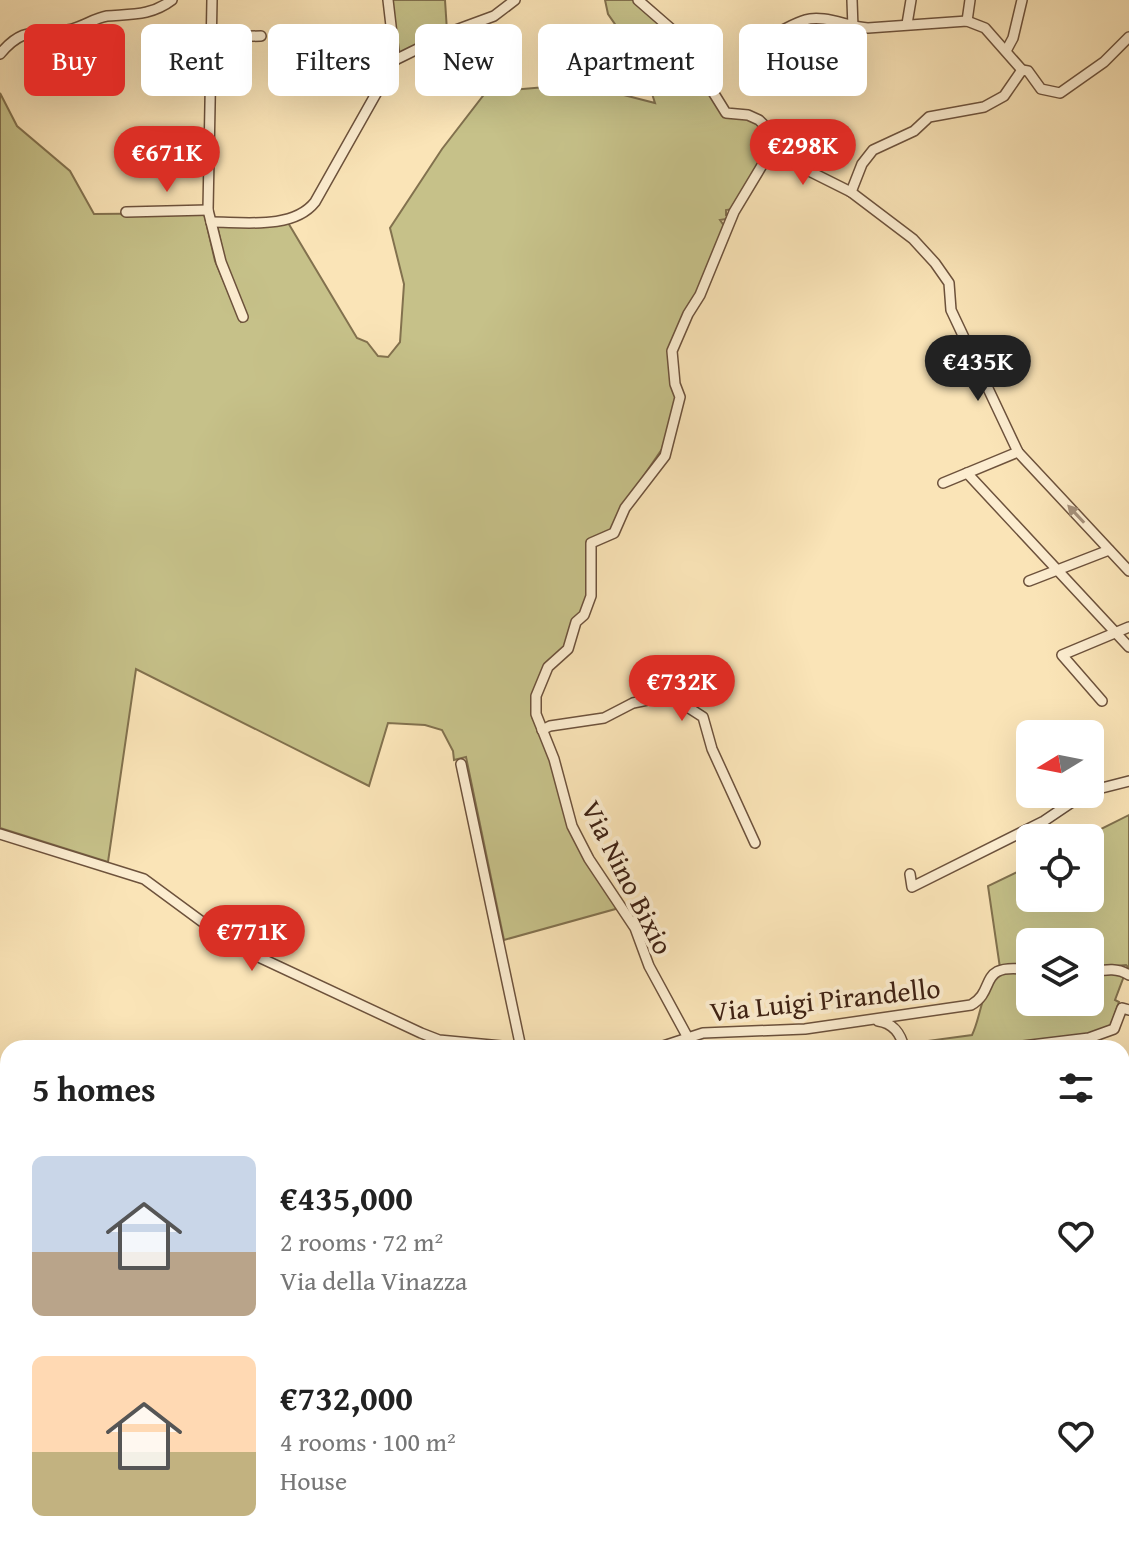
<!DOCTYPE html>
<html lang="en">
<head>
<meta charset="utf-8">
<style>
	:root { --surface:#fff; --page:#f6f6f6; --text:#222; --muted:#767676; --accent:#d93025 }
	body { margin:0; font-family:"Gentium Book Plus",serif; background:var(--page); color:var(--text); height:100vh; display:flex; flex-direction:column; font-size:30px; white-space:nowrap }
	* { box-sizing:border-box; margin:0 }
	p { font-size:26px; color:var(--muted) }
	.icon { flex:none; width:44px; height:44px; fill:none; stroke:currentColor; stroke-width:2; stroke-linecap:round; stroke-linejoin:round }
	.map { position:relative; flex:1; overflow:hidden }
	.side { position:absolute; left:0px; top:1040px; width:1130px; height:514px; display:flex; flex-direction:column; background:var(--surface); border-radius:24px 24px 0 0; box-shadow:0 8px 32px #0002 }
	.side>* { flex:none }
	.banner { position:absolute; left:24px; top:24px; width:1082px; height:72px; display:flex; gap:16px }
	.needle { width:52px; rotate:260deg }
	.buttons { position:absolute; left:1016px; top:720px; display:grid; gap:16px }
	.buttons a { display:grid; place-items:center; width:88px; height:88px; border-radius:12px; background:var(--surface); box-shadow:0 8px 32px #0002; font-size:40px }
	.price { position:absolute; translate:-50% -68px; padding:0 18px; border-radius:28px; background:var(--accent); color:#fff; font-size:26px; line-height:52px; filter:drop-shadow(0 2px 4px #0008) }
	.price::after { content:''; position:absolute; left:50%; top:48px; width:24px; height:18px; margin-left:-12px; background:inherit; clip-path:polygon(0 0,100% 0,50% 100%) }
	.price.current { background:#222; color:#fff }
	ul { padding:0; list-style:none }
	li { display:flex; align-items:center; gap:24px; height:200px; padding:0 32px }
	li span { display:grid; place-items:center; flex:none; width:224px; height:160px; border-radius:12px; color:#555 }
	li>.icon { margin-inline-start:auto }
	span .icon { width:96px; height:96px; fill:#fffc; stroke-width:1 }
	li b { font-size:34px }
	h2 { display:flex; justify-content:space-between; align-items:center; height:96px; padding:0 32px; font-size:34px }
	.pill { padding:0 28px; border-radius:12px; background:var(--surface); box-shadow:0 8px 32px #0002; font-size:28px; line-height:72px }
	.pill.current { background:var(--accent); color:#fff }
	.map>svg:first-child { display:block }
	.green { fill:#c6c189; stroke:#82714e; stroke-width:2 }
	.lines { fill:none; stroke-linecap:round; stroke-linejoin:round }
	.minor-casing { stroke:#6d523c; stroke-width:12 }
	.minor { stroke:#fcedd0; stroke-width:9 }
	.oneway { fill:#a6917b }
	.labels { text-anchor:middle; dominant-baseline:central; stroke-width:8; stroke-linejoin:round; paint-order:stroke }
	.street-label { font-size:28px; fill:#3e2113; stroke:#fcedd0 }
</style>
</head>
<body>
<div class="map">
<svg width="1129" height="1553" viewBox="0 0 1129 1553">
	<rect width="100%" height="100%" fill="#fae4b7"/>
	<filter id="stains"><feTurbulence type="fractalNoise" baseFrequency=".0025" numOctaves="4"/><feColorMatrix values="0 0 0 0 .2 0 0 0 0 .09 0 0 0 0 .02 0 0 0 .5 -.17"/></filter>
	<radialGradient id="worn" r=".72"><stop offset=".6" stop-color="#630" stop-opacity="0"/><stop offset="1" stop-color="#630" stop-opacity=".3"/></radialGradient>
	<!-- green -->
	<g class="green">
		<polygon points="391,0 445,0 447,31 398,54"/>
		<polygon points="605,0 635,0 672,33 718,106 757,121 776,139 733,209 726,210 726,215 729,215 726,219 720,220 725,227 699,294 669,350 677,397 662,449 623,506 613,530 588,540 589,588 584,610 566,645 535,692 532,717 549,752 561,801 619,908 504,940 466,757 454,760 453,751 442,730 425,725 388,723 369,786 136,669 108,862 0,828 0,93 17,126 70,171 94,214 204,213 215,261 241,322 247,320 225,262 217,225 287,221 357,338 367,342 378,356 388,357 400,342 404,284 390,228 442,149 486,92 581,84 655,103 643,66 627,53 619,30 608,14"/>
		<polygon points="1129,815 1129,968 1126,965 1090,968 1090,942 1030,942 1030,967 1000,968 988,886 1030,866 1030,898 1090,898 1090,838 1083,838"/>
		<path d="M1004 972H1030V1002H1090V975L1116 973 1124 976 1115 1000 1119 1002 1111 1025 1095 1033 997 1045 993 1048H928L927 1041 972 1035C983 1012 979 988 1004 972Z"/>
	</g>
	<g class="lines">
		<!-- minor casing -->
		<g class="minor-casing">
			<g id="minor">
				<polyline points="212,0 208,210 221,262 243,317"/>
				<polyline points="638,0 677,34 726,113 748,115 759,120 811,172 851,192 913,239 935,263 949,283 951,310 1018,452 1129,571"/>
				<polyline points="852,0 853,28"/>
				<polyline points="967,21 970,0"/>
				<polyline points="907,24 911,0"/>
				<polyline points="211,37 261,36"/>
				<polyline points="1006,51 1013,38 1022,0"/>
				<path d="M0 54C26 23 38 37 72 29 84 26 95 18 107 16 131 14 151 16 172 0"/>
				<polyline points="395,60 456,30 494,16 515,0"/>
				<path d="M779 75 781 31C789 27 797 22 805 20 824 14 848 27 868 28L967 21 985 28 1022 70"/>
				<polyline points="851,192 862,164 873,150 914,131 929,117 984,107 1004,96 1022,70 1028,71 1041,89 1060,93 1104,62 1129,37"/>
				<polyline points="126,212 208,210"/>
				<path d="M211 222C243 222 293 230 315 202L395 60 388 0"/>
				<polyline points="967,473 1129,647"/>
				<polyline points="943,483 1018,452"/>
				<polyline points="1029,581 1109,550"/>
				<polyline points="1102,701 1062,655 1129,627"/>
				<polyline points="542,730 550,726 604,718 633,703 662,697 675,699 703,717 712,749 755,843"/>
				<polyline points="461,764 521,1048"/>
				<polyline points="1090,791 1129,781"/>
				<polyline points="0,834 144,879 235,946 421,1033 439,1040 524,1048"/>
				<polyline points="910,874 912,887 1044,821 1084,794"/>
				<path d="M1090 972C1104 970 1117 967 1129 975"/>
				<path d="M878 1021C893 1023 901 1034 904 1048"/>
				<polyline points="687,1036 649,966 635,928 589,859 572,826 554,759 536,714 536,696 548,667 568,649 576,622 584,615 591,596 591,543 614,533 625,508 665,456 680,397 675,384 672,351 688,314 700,295 734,212 767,157 781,139"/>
				<path d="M657 1048 703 1033 805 1029 971 1005C998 990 975 962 1030 970"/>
				<polyline points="1007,1048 1089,1038 1114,1029 1122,1008 1129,1010"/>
				<polyline points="1122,1093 1129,1092"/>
				<polyline points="1122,1149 1129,1148"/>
				<polyline points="1122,1182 1129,1181"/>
				<polyline points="1122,1260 1129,1257"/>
				<polyline points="0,1431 8,1430"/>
				<polyline points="0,1460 8,1463"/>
				<polyline points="563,1546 564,1553"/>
				<polyline points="927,1546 927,1553"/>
				<polyline points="1018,1553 1018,1546"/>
				<polyline points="1115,1553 1115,1546"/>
			</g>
		</g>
		<!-- minor -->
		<use href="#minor" class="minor"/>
	</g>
	<!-- one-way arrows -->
	<defs><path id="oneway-solid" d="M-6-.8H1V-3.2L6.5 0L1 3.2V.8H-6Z" transform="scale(2)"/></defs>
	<use class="oneway" href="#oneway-solid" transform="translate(1076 514) rotate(-133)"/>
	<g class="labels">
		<!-- street labels -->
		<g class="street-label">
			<text transform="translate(628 877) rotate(63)">Via Nino Bixio</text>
			<text transform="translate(825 999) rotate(-6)">Via Luigi Pirandello</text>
		</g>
	</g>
	<rect width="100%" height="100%" filter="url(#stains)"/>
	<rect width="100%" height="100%" fill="url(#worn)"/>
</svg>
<div class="buttons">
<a><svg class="needle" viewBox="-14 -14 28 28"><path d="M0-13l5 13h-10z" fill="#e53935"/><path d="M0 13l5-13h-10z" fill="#767676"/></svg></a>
<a><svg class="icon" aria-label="locate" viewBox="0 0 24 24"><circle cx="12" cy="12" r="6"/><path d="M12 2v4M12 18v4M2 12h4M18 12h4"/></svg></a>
<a><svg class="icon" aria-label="layers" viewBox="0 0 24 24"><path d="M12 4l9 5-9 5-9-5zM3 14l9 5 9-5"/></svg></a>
</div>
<b class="price" style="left:803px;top:187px">€298K</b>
<b class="price" style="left:167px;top:194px">€671K</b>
<b class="price current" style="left:978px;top:403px">€435K</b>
<b class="price" style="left:682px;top:723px">€732K</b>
<b class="price" style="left:252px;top:973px">€771K</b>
<div class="banner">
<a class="pill current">Buy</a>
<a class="pill">Rent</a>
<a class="pill">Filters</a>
<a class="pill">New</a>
<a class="pill">Apartment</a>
<a class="pill">House</a>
</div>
<section class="side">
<h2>5 homes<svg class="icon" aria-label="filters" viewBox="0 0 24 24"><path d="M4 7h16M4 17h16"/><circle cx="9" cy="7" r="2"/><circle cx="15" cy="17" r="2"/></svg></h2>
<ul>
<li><span style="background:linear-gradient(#c9d6e8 60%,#b9a48a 0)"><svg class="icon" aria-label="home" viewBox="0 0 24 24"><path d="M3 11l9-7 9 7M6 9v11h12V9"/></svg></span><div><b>€435,000</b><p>2 rooms · 72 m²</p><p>Via della Vinazza</p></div><svg class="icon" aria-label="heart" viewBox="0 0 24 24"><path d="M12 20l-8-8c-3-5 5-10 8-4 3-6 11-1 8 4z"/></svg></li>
<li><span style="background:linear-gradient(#ffd9b3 60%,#c2b280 0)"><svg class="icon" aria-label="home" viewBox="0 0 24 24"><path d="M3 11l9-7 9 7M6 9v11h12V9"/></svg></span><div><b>€732,000</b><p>4 rooms · 100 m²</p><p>House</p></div><svg class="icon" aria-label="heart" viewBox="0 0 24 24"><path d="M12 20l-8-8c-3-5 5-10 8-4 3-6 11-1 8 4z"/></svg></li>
</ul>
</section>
</div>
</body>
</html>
